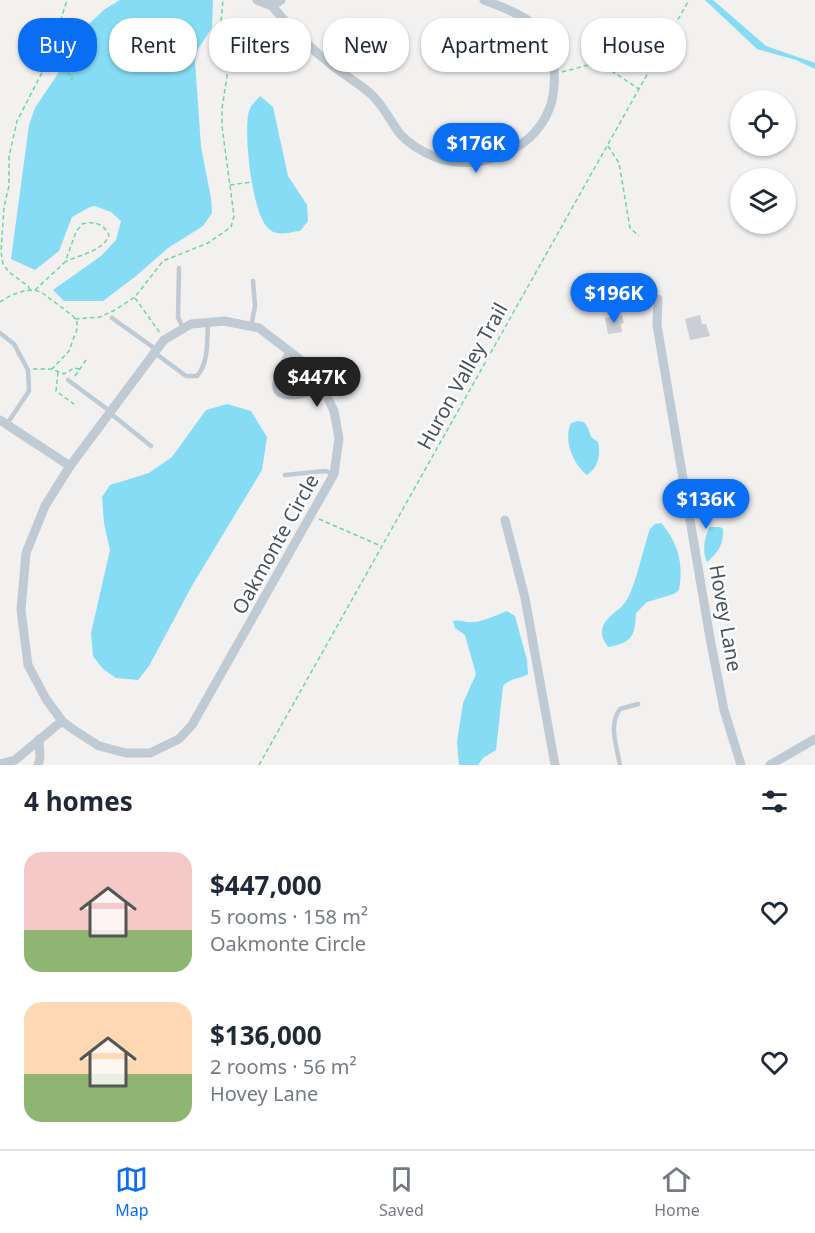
<!DOCTYPE html>
<html lang="en">
<head>
<meta charset="utf-8">
<style>
	:root { --surface:#fff; --page:#f6f6f7; --text:#1f2937; --muted:#747a83; --line:#e0e1e3; --accent:#096ef3 }
	body { margin:0; font-family:"Noto Sans",sans-serif; background:var(--page); color:var(--text); height:100vh; display:flex; flex-direction:column; font-size:22px; white-space:nowrap }
	* { box-sizing:border-box; margin:0 }
	p { font-size:20px; color:var(--muted) }
	.icon { flex:none; width:33px; height:33px; fill:none; stroke:currentColor; stroke-width:2; stroke-linecap:round; stroke-linejoin:round }
	.map { position:relative; height:765px; overflow:hidden }
	.side { display:flex; flex-direction:column; background:var(--surface); flex:1 }
	.side>* { flex:none }
	.top-card { position:absolute; left:18px; top:18px; width:780px; height:54px; display:flex; gap:12px }
	.fabs { position:absolute; left:730px; top:90px; display:grid; gap:12px }
	.fabs a { display:grid; place-items:center; width:66px; height:66px; border-radius:50%; background:var(--surface); box-shadow:0 2px 4px #0004; font-size:30px }
	.price { position:absolute; translate:-50% -51px; padding:0 14px; border-radius:21px; background:var(--accent); color:#fff; font-size:20px; line-height:39px; filter:drop-shadow(0 2px 3px #0008) }
	.price::after { content:''; position:absolute; left:50%; top:36px; width:18px; height:14px; margin-left:-9px; background:inherit; clip-path:polygon(0 0,100% 0,50% 100%) }
	.price.current { background:#222; color:#fff }
	ul { padding:0; list-style:none }
	li { display:flex; align-items:center; gap:18px; height:150px; padding:0 24px }
	li span { display:grid; place-items:center; flex:none; width:168px; height:120px; border-radius:18px; color:#555 }
	li>.icon { margin-inline-start:auto }
	span .icon { width:72px; height:72px; fill:#fffc; stroke-width:1 }
	li b { font-size:26px }
	h2 { display:flex; justify-content:space-between; align-items:center; height:72px; padding:0 24px; font-size:26px }
	.pill { padding:0 21px; border-radius:24px; background:var(--surface); box-shadow:0 2px 4px #0004; font-size:21px; line-height:54px }
	.pill.current { background:var(--accent); color:#fff }
	.tabs { display:flex; justify-content:space-around; align-items:center; height:84px; border-top:2px solid var(--line); background:var(--surface); font-size:16px; color:var(--muted) }
	.tabs a { display:grid; justify-items:center; gap:3px }
	.tabs .current { color:var(--accent) }
	.map>svg:first-child { display:block }
	.water { fill:#85dcf4 }
	.building { fill:#cbcfd5 }
	.lines { fill:none; stroke-linecap:round; stroke-linejoin:round }
	.path { stroke:#70d4a3; stroke-width:1.5; stroke-dasharray:4.5 3; stroke-linecap:butt }
	.service { stroke:#bfcad3; stroke-width:4.5 }
	.minor { stroke:#bfcad3; stroke-width:9 }
	.labels { text-anchor:middle; dominant-baseline:central; stroke-width:4.5; stroke-linejoin:round; paint-order:stroke }
	.street-label { font-size:20px; fill:#46535f; stroke:#fff }
</style>
</head>
<body>
<div class="map">
<svg width="815" height="765" viewBox="0 0 815 765">
	<rect width="100%" height="100%" fill="#f3f0f0"/>
	<!-- water -->
	<g class="water">
		<polygon points="120,0 213,0 212,28 198,49 195,61 201,147 211,198 212,213 203,226 168,248 136,276 103,301 64,301 53,290 101,256 116,240 121,221 111,212 95,206 90,207 72,217 59,251 35,270 11,259 29,125 35,108 65,63 79,33 105,9"/>
		<polygon points="705,0 713,0 766,46 815,63 815,69 796,60 757,49"/>
		<path d="M260 96 273 107 288 176 307 205 308 221 300 231C289 232 278 237 269 229 252 216 243 131 249 111 251 105 256 101 260 96Z"/>
		<polygon points="227,404 251,411 267,437 262,470 193,584 149,666 138,680 116,678 103,669 93,656 91,633 110,550 104,523 102,497 110,485 149,473 172,457 206,410"/>
		<path d="M578 421 584 422 588 428 591 437 598 442C601 455 598 468 587 475 573 464 563 440 571 423Z"/>
		<path d="M661 523C678 542 684 565 679 590L674 594 647 602 636 613C635 636 632 643 608 647 605 642 601 637 602 630 604 618 616 613 623 605 635 592 643 548 650 529L655 524Z"/>
		<path d="M710 527H720L723 529C724 544 718 553 707 562 702 552 704 536 710 527Z"/>
		<path d="M507 611 515 616 527 660 528 674C522 679 511 677 503 686L496 750 483 758 478 765H459L457 742 463 703 476 674 465 635 455 628 453 621C460 619 465 623 473 622 483 622 496 615 507 611Z"/>
	</g>
	<!-- building -->
	<g class="building">
		<polygon points="622,315 624,323 621,324 622,332 608,334 605,318"/>
		<polygon points="700,315 702,324 706,324 710,336 690,340 685,319"/>
	</g>
	<g class="lines">
		<!-- path -->
		<g class="path">
			<polyline points="48,61 58,65 73,77 71,80"/>
			<polyline points="562,72 592,64 601,64 639,89"/>
			<polyline points="608,146 619,163 630,228 639,236"/>
			<polyline points="230,185 252,182"/>
			<polyline points="30,290 28,286 9,272 3,264 1,252 4,207 9,186 9,157 17,121 48,61 67,0"/>
			<path d="M35 290 65 262 76 232 82 224C94 221 103 223 109 235 104 251 79 255 65 262"/>
			<polyline points="135,298 160,333"/>
			<path d="M0 302C12 294 27 287 41 292L73 316 77 322V329L69 351 52 369"/>
			<polyline points="75,319 100,317 115,310 135,297 163,261 208,243 231,227 234,216 222,126 222,109 228,69 228,59 219,42 223,0"/>
			<polyline points="33,369 52,369 64,374 74,368 80,369"/>
			<polyline points="58,372 56,391 74,404"/>
			<polyline points="75,376 86,360"/>
			<polyline points="319,519 381,546"/>
			<polyline points="259,765 689,0"/>
		</g>
		<!-- service -->
		<g class="service">
			<polyline points="179,268 178,317 183,328"/>
			<polyline points="112,318 157,350"/>
			<polyline points="251,327 255,306 253,281"/>
			<polyline points="0,333 14,344 28,370 29,391 7,424"/>
			<path d="M288 351C284 360 277 370 275 381 269 408 311 394 324 390"/>
			<path d="M155 353 186 376H197C209 363 207 339 208 322"/>
			<polyline points="68,380 111,412"/>
			<polyline points="110,413 151,446"/>
			<polyline points="285,475 325,471 334,474"/>
			<path d="M620 765C617 747 608 725 620 709L638 704"/>
		</g>
		<!-- minor -->
		<g class="minor">
			<polyline points="257,0 272,6 272,1"/>
			<path d="M281 0 272 6C289 26 306 45 327 61 341 73 357 82 371 94 384 106 390 121 400 134 409 144 423 152 435 157 485 176 551 143 554 87 555 74 555 63 550 51 546 42 541 31 533 24 520 13 499 6 484 0"/>
			<polyline points="658,299 657,325 710,638 724,710 741,765"/>
			<polygon points="224,321 259,328 314,370 334,411 339,438 334,474 192,725 179,739 150,753 126,753 99,746 74,730 62,721 46,699 28,665 21,610 26,553 45,506 70,466 164,340 191,324"/>
			<polyline points="0,420 70,466"/>
			<polyline points="505,520 525,598 555,765"/>
			<polyline points="0,764 15,760 62,721"/>
			<polyline points="38,765 40,758 39,739"/>
			<polyline points="770,765 815,739"/>
		</g>
	</g>
	<g class="labels">
		<!-- street labels -->
		<g class="street-label">
			<text transform="translate(462 376) rotate(-61)">Huron Valley Trail</text>
			<text transform="translate(275 544) rotate(-61)">Oakmonte Circle</text>
			<text transform="translate(726 618) rotate(80)">Hovey Lane</text>
		</g>
	</g>
</svg>
<div class="fabs">
<a><svg class="icon" aria-label="locate" viewBox="0 0 24 24"><circle cx="12" cy="12" r="6"/><path d="M12 2v4M12 18v4M2 12h4M18 12h4"/></svg></a>
<a><svg class="icon" aria-label="layers" viewBox="0 0 24 24"><path d="M12 4l9 5-9 5-9-5zM3 14l9 5 9-5"/></svg></a>
</div>
<b class="price" style="left:476px;top:174px">$176K</b>
<b class="price" style="left:614px;top:324px">$196K</b>
<b class="price current" style="left:317px;top:408px">$447K</b>
<b class="price" style="left:706px;top:530px">$136K</b>
<div class="top-card">
<a class="pill current">Buy</a>
<a class="pill">Rent</a>
<a class="pill">Filters</a>
<a class="pill">New</a>
<a class="pill">Apartment</a>
<a class="pill">House</a>
</div>
</div>
<section class="side">
<h2>4 homes<svg class="icon" aria-label="filters" viewBox="0 0 24 24"><path d="M4 7h16M4 17h16"/><circle cx="9" cy="7" r="2"/><circle cx="15" cy="17" r="2"/></svg></h2>
<ul>
<li><span style="background:linear-gradient(#f6c9c9 65%,#8fb573 0)"><svg class="icon" aria-label="home" viewBox="0 0 24 24"><path d="M3 11l9-7 9 7M6 9v11h12V9"/></svg></span><div><b>$447,000</b><p>5 rooms · 158 m²</p><p>Oakmonte Circle</p></div><svg class="icon" aria-label="heart" viewBox="0 0 24 24"><path d="M12 20l-8-8c-3-5 5-10 8-4 3-6 11-1 8 4z"/></svg></li>
<li><span style="background:linear-gradient(#ffd9b3 60%,#8fb573 0)"><svg class="icon" aria-label="home" viewBox="0 0 24 24"><path d="M3 11l9-7 9 7M6 9v11h12V9"/></svg></span><div><b>$136,000</b><p>2 rooms · 56 m²</p><p>Hovey Lane</p></div><svg class="icon" aria-label="heart" viewBox="0 0 24 24"><path d="M12 20l-8-8c-3-5 5-10 8-4 3-6 11-1 8 4z"/></svg></li>
</ul>
</section>
<nav class="tabs">
<a class="current"><svg class="icon" aria-label="map" viewBox="0 0 24 24"><path d="M3 6l6-2 6 2 6-2v14l-6 2-6-2-6 2zM9 4v14M15 6v14"/></svg>Map</a>
<a><svg class="icon" aria-label="saved" viewBox="0 0 24 24"><path d="M7 4h10v16l-5-4-5 4z"/></svg>Saved</a>
<a><svg class="icon" aria-label="home" viewBox="0 0 24 24"><path d="M3 11l9-7 9 7M6 9v11h12V9"/></svg>Home</a>
</nav>
</body>
</html>
